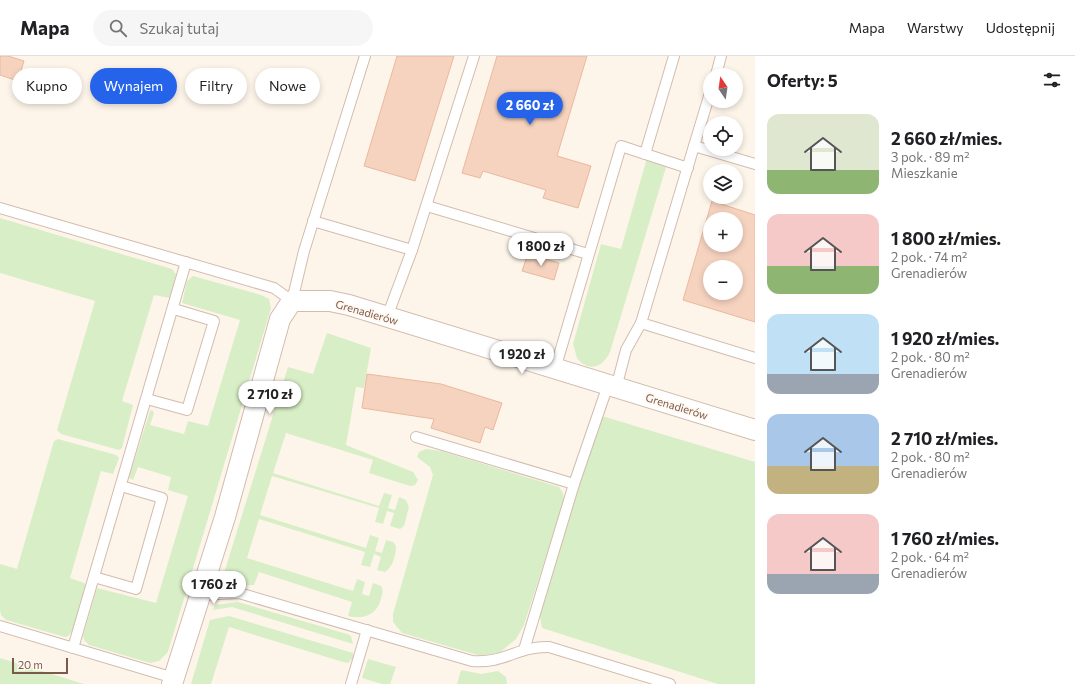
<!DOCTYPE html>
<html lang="pl">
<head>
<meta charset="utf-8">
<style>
	:root { --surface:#fff; --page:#f6f6f6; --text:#202124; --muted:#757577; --line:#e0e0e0; --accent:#2563eb }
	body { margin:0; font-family:Commissioner,sans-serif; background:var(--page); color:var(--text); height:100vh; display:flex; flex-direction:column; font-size:15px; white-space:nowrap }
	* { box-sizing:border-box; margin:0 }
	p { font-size:13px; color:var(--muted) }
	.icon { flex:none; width:22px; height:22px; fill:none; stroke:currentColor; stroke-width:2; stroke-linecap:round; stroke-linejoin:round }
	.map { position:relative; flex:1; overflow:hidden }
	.drawer { display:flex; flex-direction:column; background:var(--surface); width:320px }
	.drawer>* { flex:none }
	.hud { position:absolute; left:12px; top:12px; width:380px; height:36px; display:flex; gap:8px }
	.needle { width:26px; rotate:347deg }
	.buttons { position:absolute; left:703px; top:12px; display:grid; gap:8px }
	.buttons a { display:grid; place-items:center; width:40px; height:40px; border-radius:50%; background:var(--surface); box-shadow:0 2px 6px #0003; font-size:20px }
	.scale { position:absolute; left:12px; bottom:10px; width:56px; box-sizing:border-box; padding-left:4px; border:2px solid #7c5a4a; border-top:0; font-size:11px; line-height:14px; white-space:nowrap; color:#7c5a4a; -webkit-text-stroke:3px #fff9f2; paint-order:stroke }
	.price { position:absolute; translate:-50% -34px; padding:0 9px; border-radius:14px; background:#fff; color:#222; font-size:13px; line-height:26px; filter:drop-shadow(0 1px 2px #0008) }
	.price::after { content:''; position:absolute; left:50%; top:24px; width:12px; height:9px; margin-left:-6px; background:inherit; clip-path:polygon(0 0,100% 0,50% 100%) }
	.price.selected { background:var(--accent); color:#fff }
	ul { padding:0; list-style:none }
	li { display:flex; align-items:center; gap:12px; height:100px; padding:0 12px }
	li span { display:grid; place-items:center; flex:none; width:112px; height:80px; border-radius:12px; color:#555 }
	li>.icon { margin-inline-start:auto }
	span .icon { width:48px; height:48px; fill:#fffc; stroke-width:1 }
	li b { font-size:17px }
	h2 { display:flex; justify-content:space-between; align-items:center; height:48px; padding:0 12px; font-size:17px }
	.pill { padding:0 14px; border-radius:18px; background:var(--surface); box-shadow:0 2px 6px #0003; font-size:14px; line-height:36px }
	.pill.selected { background:var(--accent); color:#fff }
	header { display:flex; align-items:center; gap:24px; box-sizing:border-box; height:56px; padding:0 20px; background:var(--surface); border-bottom:1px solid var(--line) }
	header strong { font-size:19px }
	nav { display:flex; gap:22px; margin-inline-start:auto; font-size:14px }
	.search { width:280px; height:36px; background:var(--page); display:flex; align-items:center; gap:10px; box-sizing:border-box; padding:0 14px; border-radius:22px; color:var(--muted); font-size:15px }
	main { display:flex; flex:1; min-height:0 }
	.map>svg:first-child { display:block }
	.green { fill:#d8eec6 }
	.building { fill:#f6d3bf; stroke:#eab89e; fill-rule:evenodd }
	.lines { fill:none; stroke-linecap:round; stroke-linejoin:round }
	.service-casing { stroke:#d2bcae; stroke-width:12 }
	.minor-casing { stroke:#d2bcae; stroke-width:22 }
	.service { stroke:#fff; stroke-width:10 }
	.minor { stroke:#fff; stroke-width:20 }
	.labels { text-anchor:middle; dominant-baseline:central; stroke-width:3.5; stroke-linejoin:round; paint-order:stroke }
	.street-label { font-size:11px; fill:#7c5a4a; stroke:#fff9f2 }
</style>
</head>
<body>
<header>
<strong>Mapa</strong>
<div class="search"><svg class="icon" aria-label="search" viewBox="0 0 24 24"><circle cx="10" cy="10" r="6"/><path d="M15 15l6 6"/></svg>Szukaj tutaj</div>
<nav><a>Mapa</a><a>Warstwy</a><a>Udostępnij</a></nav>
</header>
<main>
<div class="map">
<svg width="755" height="628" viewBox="0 0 755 628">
	<rect width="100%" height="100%" fill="#fef5ea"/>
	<!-- green -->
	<g class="green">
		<path d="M647 102 667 108 610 296C603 311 589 317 577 302L573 288 601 188 621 193Z"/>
		<polygon points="0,162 172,213 176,218 170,242 154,239 122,345 133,349 122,392 119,394 61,378 57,374 95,245 0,217"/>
		<polygon points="193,220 261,239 269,243 271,252 168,596 159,605 150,607 89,589 84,584 83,580 97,532 156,547 188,440 168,434 171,421 138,411 133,424 129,422 131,415 150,355 152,354 154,357 150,369 184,378 188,365 208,370 240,264 182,247 187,225"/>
		<path d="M327 277 371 292 364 332 356 331 346 389 413 416 418 424 415 429 410 430 369 417 373 404 286 377 273 417 379 450 384 437 392 439 388 452 395 454 399 441 406 444 409 451 404 470 400 473 390 470 394 457 387 455 383 468 375 466 379 452 272 420 260 459 366 492 370 479 379 482 375 495 382 497 386 484 393 486 396 490C396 499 393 511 385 516L377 514 381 501 374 498 370 511 361 509 365 496 259 463 247 502 353 535 357 523 365 526 362 538 369 540 373 527 381 530C384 535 382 538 381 543 377 559 363 564 348 560L352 546 259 516 254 529 220 530 288 311 313 318Z"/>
		<polygon points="602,360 755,406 755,628 718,628 542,572 539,555"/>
		<polygon points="58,383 116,399 119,402 113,418 101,415 70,522 84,527 86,529 73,574 68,580 65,581 6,564 1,559 0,554 0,508 17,513 54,385"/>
		<polygon points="426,393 441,395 559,431 563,437 564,444 524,569 516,583 499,597 481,600 402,577 393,566 393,558 433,419 430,411 417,401 419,396"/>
		<polygon points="238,546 347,578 351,580 353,588 232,551 213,554 215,549"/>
		<polygon points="229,560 353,597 353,602 348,607 343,606 229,571 211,628 191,628 210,564"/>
		<polygon points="0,602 84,628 0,628"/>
		<polygon points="368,603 396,611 390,628 382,628 362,622"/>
		<polygon points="461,614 481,618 498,615 506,621 507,628 457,628"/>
	</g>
	<!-- building -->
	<g class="building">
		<polygon points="0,0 8,0 24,5 18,25 0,19"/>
		<polygon points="397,0 454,0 415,125 364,110"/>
		<polygon points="497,0 587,0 557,100 591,110 578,152 543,142 546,134 483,115 480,122 462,117"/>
		<path d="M712 145 755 159V266L683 244ZM710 163H736V189H710ZM710 211H736V237H710Z"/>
		<polygon points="528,198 559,207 554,224 522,215"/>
		<polygon points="367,318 441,328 502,347 493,374 485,371 480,387 431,372 434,363 362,352"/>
	</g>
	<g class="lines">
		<!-- service casing -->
		<g class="service-casing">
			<g id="service">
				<polyline points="716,19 721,0"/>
				<polyline points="694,90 710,37"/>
				<polyline points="645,98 674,0"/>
				<polyline points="755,108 694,90 641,267 755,302"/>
				<polyline points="427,150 588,198"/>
				<polyline points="0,152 274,232 292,245 304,195 365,0"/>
				<polyline points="313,165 412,194"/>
				<polyline points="387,261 412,194 474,0"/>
				<polyline points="555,313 621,90 688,112"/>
				<polyline points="616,332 626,294 641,267"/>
				<polyline points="147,343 187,354 214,265 174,253"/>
				<polyline points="416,381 574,428"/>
				<polyline points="94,521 136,533 162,442 121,430"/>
				<path d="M200 539 239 537 472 605C504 608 518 590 549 591L670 628"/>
				<polyline points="0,570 174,622"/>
				<polyline points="73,592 186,206"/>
				<polyline points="524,594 574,428 608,329"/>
				<polyline points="351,628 367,574"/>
			</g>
		</g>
		<!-- minor casing -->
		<g class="minor-casing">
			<polyline id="minor" points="172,628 225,461 280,263 292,245 330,245 349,249 755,374"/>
		</g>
		<!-- service -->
		<use href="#service" class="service"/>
		<!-- minor -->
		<use href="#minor" class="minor"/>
	</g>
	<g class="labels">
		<!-- street labels -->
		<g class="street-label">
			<text transform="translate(367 256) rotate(16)">Grenadierów</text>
			<text transform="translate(677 350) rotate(17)">Grenadierów</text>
		</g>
	</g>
</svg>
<div class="buttons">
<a><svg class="needle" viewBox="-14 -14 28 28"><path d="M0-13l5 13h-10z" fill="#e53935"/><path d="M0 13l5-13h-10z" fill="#757577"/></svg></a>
<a><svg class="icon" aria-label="locate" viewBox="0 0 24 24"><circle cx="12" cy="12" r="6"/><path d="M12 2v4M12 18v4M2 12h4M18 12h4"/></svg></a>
<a><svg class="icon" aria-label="layers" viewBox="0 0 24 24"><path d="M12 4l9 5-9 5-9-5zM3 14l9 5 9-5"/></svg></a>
<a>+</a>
<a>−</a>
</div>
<div class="scale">20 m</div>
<b class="price selected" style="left:530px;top:70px">2 660 zł</b>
<b class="price" style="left:541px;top:211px">1 800 zł</b>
<b class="price" style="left:522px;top:319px">1 920 zł</b>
<b class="price" style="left:270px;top:359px">2 710 zł</b>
<b class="price" style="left:214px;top:549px">1 760 zł</b>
<div class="hud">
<a class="pill">Kupno</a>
<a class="pill selected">Wynajem</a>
<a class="pill">Filtry</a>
<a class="pill">Nowe</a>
</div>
</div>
<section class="drawer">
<h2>Oferty: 5<svg class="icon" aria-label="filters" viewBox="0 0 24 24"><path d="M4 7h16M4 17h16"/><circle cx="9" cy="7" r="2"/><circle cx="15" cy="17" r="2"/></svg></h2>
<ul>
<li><span style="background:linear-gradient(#dfe7d0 70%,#8fb573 0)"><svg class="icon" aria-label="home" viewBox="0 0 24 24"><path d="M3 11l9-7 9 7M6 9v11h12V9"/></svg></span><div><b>2 660 zł/mies.</b><p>3 pok. · 89 m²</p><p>Mieszkanie</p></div></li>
<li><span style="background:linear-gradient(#f6c9c9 65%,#8fb573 0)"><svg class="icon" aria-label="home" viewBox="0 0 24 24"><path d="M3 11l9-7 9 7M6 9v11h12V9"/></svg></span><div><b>1 800 zł/mies.</b><p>2 pok. · 74 m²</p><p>Grenadierów</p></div></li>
<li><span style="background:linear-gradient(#bfe0f5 75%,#9aa5b1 0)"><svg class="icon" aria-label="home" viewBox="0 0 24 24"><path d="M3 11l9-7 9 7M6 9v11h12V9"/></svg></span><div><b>1 920 zł/mies.</b><p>2 pok. · 80 m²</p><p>Grenadierów</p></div></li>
<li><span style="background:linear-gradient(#a9c7e8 65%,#c2b280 0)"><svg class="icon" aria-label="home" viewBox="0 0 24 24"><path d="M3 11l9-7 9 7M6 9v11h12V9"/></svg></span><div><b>2 710 zł/mies.</b><p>2 pok. · 80 m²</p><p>Grenadierów</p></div></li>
<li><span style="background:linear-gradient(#f6c9c9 75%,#9aa5b1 0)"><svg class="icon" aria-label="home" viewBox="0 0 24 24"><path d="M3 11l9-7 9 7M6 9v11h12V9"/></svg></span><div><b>1 760 zł/mies.</b><p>2 pok. · 64 m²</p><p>Grenadierów</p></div></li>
</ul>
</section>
</main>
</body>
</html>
